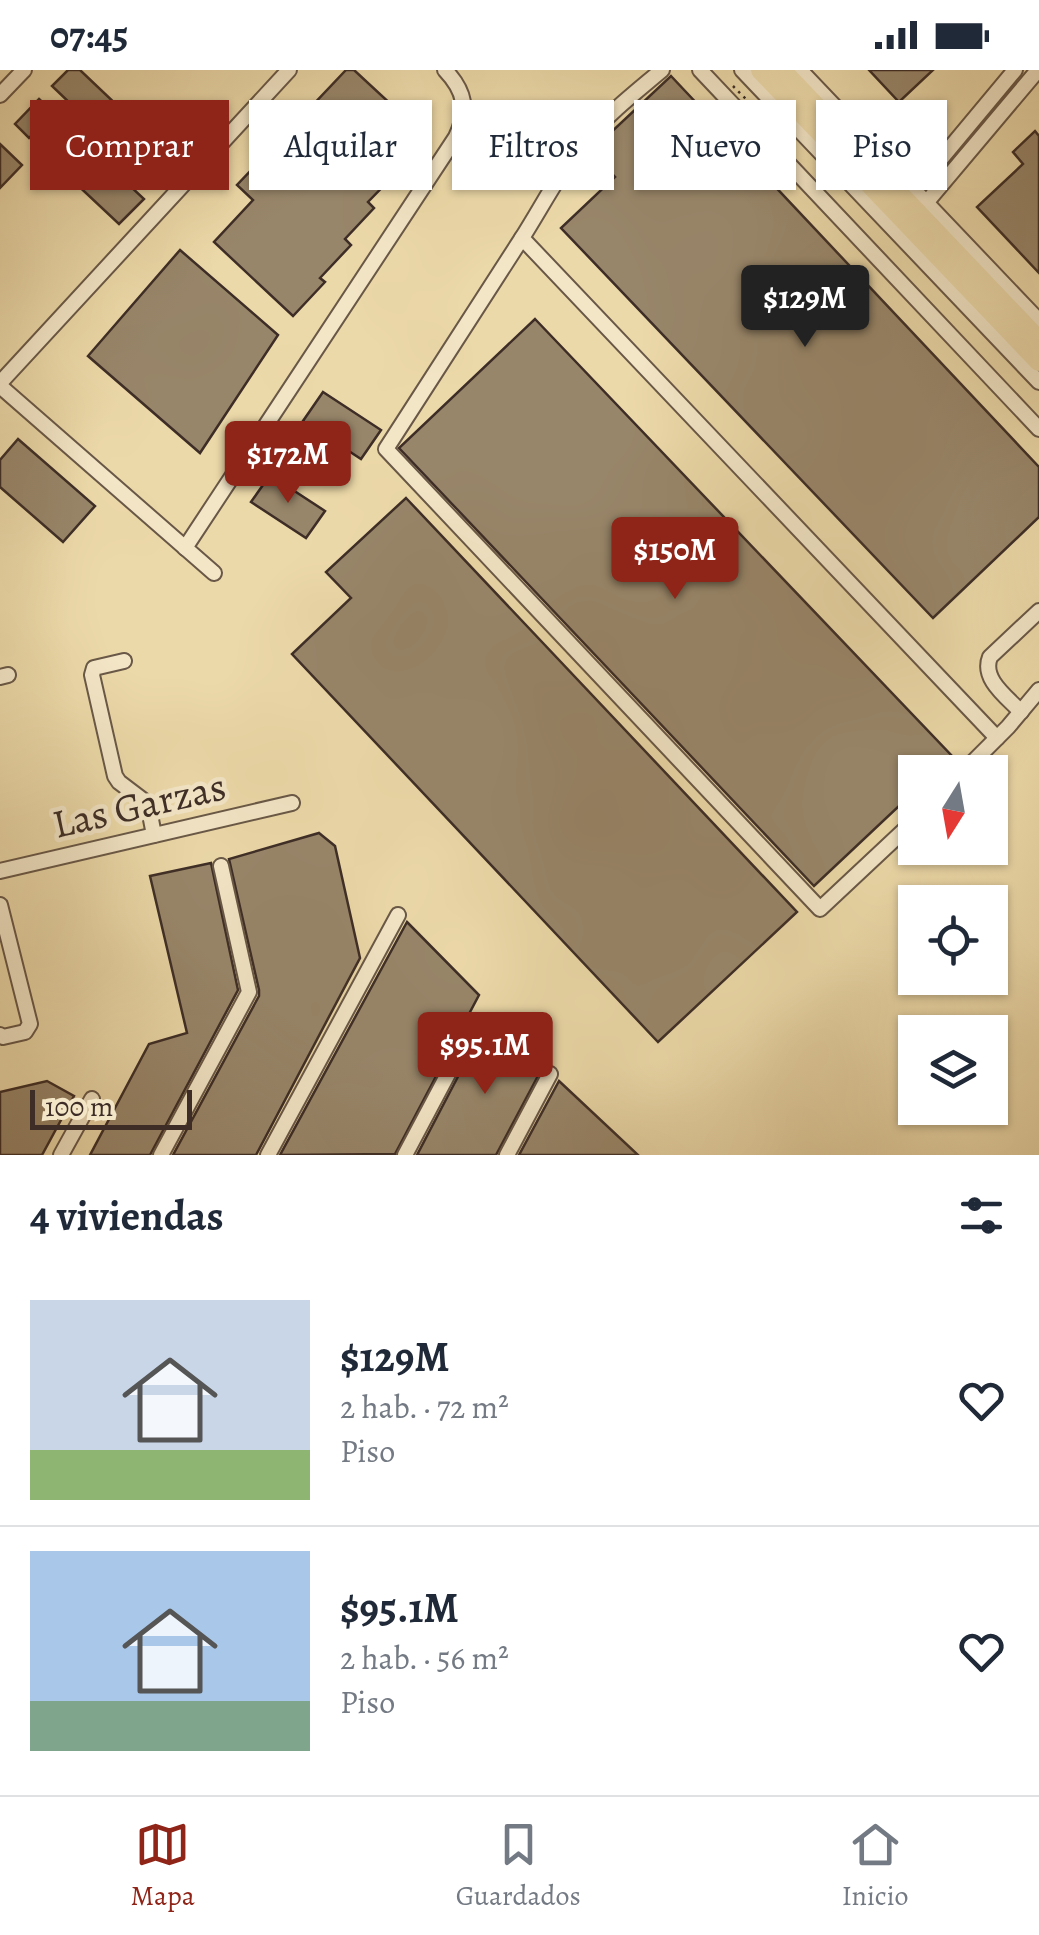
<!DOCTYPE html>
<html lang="es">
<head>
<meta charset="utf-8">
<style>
	:root { --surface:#fff; --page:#f2f2f3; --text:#1f2937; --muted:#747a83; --line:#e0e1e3; --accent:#8f2418 }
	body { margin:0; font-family:Alegreya,serif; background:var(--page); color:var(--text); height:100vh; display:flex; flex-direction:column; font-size:38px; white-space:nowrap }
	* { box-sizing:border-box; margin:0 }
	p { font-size:32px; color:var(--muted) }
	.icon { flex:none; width:55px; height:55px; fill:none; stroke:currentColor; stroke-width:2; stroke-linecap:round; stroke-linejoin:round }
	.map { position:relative; height:1085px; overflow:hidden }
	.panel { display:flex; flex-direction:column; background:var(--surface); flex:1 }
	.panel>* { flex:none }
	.guide { position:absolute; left:30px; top:30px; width:980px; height:90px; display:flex; gap:20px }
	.needle { width:65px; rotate:191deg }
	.tools { position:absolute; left:898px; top:685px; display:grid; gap:20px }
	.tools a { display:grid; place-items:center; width:110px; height:110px; border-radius:0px; background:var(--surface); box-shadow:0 2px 8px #0004; font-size:50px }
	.scale { position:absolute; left:30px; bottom:25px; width:162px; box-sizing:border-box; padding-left:10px; border:5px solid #3d2d26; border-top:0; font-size:28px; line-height:35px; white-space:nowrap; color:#3d2d26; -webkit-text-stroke:8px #f3e6c7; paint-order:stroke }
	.price { position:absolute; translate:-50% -85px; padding:0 22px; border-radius:10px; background:var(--accent); color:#fff; font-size:32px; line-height:65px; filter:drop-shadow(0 2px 5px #0008) }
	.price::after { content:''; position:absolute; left:50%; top:60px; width:30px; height:22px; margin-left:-15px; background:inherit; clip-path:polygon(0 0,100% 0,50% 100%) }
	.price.selected { background:#222; color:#fff }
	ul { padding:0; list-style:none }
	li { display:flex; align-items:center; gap:30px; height:250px; padding:0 30px }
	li+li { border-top:2px solid var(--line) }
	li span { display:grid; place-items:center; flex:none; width:280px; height:200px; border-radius:0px; color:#555 }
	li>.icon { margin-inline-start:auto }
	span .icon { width:120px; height:120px; fill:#fffc; stroke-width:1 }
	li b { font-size:42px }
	h2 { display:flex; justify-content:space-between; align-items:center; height:120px; padding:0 30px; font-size:42px }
	.tag { padding:0 35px; border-radius:0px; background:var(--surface); box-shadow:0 2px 8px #0004; font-size:35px; line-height:90px }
	.tag.selected { background:var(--accent); color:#fff }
	.status { display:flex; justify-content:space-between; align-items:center; height:70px; padding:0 50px; background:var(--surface); direction:ltr }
	.status svg { height:28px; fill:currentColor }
	.dock { display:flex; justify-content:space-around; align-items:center; height:140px; border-top:2px solid var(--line); background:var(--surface); font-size:28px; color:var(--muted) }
	.dock a { display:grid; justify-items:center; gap:5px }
	.dock .selected { color:var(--accent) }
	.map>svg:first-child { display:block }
	.building { fill:#98866a; stroke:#3d2d26; stroke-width:2.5 }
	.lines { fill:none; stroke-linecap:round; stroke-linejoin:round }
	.minor-casing { stroke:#695847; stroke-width:18 }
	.highway-casing { stroke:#3d2d26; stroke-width:24 }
	.path { stroke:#3d2d26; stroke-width:2.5; stroke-dasharray:2.5 5; stroke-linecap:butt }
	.minor { stroke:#f3e6c7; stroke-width:14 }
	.highway { stroke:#ecd9a9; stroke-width:20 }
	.labels { text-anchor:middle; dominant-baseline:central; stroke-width:9; stroke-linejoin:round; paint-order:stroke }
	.street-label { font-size:40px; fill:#3d2d26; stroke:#f3e6c7 }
</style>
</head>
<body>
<div class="status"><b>07:45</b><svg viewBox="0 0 49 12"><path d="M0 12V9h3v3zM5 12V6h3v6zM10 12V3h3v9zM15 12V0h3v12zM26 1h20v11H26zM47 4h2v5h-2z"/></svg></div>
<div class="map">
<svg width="1039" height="1085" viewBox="0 0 1039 1085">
	<rect width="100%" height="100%" fill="#ecd9a9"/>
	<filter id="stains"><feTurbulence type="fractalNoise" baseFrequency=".002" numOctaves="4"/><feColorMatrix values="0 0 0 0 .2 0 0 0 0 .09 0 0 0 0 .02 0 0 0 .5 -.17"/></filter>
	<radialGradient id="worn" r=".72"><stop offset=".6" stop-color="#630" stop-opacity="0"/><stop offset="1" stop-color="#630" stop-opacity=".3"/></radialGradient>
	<!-- building -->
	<g class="building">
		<polygon points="68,0 80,0 120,38 98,60 52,16"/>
		<polygon points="346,0 354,0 421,62 392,93 399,100 368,132 374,138 345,169 351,175 320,208 325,212 293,246 214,172 253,130 237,115"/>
		<polygon points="869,0 933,0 899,32"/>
		<polygon points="671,6 1039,397 1039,447 933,548 561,158 615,107 591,81"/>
		<polygon points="39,29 53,42 29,68 15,54"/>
		<polygon points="1035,61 1039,66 1039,203 977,137 1023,94 1013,82"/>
		<polygon points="0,74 22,95 0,118"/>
		<polygon points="96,84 144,129 119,154 71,109"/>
		<polygon points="180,180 278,265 200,383 88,286"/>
		<polygon points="535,249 952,686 935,702 915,702 915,721 814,816 399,378"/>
		<polygon points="323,322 381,360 361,389 303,351"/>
		<polygon points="18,369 95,436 63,472 0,417 0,390"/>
		<polygon points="270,405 325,441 306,468 251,432"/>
		<polygon points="406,428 797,842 658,972 292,584 351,528 326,502"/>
		<polygon points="319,763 335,776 360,888 256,1085 173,1085 259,926 259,920 229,789"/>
		<polygon points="211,793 238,920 150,1085 90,1085 149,974 187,963 150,806"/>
		<polygon points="407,852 479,925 395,1084 280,1085"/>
		<polygon points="486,953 548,987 496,1085 417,1085"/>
		<polygon points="47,1011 74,1026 42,1085 0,1085 0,1022"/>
		<polygon points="559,1011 638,1085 519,1085"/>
	</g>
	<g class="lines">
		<!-- minor casing -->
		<g class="minor-casing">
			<g id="minor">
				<path d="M662 0C636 22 609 43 587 69 561 99 543 135 522 168L997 668"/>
				<polyline points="700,0 1039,359"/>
				<polyline points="742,0 1039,312"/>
				<polyline points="800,0 1039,251"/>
				<polyline points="0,25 24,0"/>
				<polyline points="915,120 1015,0"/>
				<polyline points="926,133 1038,0"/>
				<polyline points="522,168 386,379 820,839 915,750"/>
				<polyline points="0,313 289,0"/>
				<polyline points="0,316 214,503"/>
				<path d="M185 478 456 67C469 40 465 21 445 0"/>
				<polyline points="124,591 94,598 92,605 115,706 119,712 148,734 154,765"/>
				<polyline points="0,607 8,605"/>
				<path d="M1021 642C1007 627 981 609 990 587L1039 541"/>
				<polyline points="963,702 1008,657 1039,620"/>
				<polyline points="0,801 292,733"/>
				<polyline points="0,835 30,954 25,962 3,967 0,965"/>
				<polyline points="61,1085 92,1029"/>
				<polyline points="161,1085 249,922 221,796"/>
				<polyline points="268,1085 398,845"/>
				<polyline points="405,1085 475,953"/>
				<polyline points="507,1085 550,1004"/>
			</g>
		</g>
		<!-- highway casing -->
		<g class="highway-casing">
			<g id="highway">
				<polyline points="761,0 1039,291"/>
				<polyline points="781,0 1039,271"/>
			</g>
		</g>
		<!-- path -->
		<polyline class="path" points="733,16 795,79"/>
		<!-- minor -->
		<use href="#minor" class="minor"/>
		<!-- highway -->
		<use href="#highway" class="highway"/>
	</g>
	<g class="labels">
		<!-- street labels -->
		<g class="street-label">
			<text transform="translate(139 735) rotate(-13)">Las Garzas</text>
		</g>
	</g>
	<rect width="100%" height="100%" filter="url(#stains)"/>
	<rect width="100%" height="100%" fill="url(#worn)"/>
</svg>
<div class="tools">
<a><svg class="needle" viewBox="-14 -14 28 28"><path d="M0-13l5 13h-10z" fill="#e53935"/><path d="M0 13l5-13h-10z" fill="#747a83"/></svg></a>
<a><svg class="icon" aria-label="locate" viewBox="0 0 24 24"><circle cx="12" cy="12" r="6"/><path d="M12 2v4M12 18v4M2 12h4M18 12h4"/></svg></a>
<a><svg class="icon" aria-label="layers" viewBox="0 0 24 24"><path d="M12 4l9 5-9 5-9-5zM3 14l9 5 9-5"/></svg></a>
</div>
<div class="scale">100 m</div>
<b class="price selected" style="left:805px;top:280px">$129M</b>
<b class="price" style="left:288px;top:436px">$172M</b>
<b class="price" style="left:675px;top:532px">$150M</b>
<b class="price" style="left:485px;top:1027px">$95.1M</b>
<div class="guide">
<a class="tag selected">Comprar</a>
<a class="tag">Alquilar</a>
<a class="tag">Filtros</a>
<a class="tag">Nuevo</a>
<a class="tag">Piso</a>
</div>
</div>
<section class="panel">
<h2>4 viviendas<svg class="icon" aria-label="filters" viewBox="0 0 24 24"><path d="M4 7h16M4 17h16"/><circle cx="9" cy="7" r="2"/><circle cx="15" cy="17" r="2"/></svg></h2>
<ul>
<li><span style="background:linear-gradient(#c9d6e8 75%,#8fb573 0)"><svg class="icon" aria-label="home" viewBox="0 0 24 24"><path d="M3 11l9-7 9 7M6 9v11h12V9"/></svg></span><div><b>$129M</b><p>2 hab. · 72 m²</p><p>Piso</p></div><svg class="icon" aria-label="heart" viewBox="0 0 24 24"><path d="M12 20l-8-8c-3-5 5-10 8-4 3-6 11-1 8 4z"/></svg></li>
<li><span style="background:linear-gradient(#a9c7e8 75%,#7fa58c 0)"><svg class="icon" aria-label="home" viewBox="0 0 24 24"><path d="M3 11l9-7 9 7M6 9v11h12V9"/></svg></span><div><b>$95.1M</b><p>2 hab. · 56 m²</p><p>Piso</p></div><svg class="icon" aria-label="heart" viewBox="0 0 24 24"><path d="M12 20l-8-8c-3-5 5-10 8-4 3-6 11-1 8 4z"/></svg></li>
</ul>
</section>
<nav class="dock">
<a class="selected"><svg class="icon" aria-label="map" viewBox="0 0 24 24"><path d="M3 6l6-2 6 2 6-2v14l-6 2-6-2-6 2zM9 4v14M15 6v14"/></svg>Mapa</a>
<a><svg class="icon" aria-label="saved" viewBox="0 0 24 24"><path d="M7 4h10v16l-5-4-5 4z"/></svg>Guardados</a>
<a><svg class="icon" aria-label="home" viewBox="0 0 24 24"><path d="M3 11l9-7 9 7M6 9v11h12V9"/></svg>Inicio</a>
</nav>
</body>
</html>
